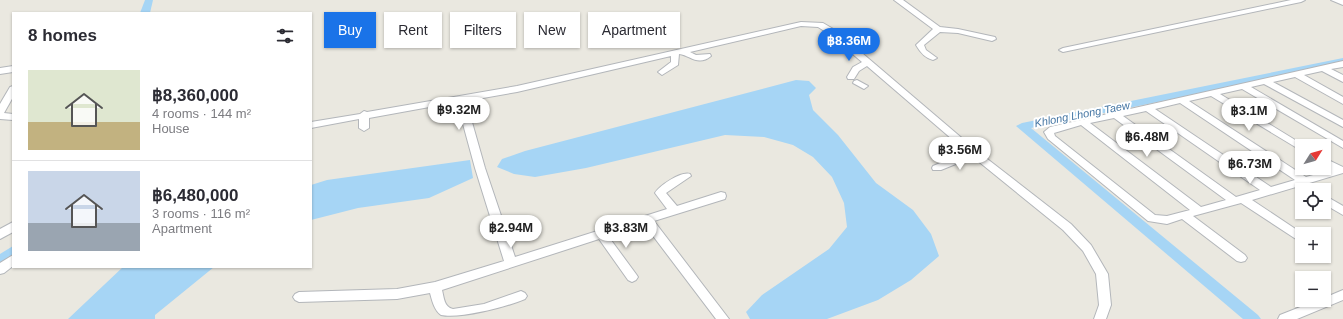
<!DOCTYPE html>
<html lang="en">
<head>
<meta charset="utf-8">
<style>
	:root { --surface:#fff; --page:#f2f2f3; --text:#2b2b33; --muted:#7c7c81; --line:#e1e1e2; --accent:#1a73e8 }
	body { margin:0; font-family:Helvetica,sans-serif; background:var(--page); color:var(--text); height:100vh; display:flex; flex-direction:column; font-size:15px; white-space:nowrap }
	* { box-sizing:border-box; margin:0 }
	p { font-size:13px; color:var(--muted) }
	.icon { flex:none; width:22px; height:22px; fill:none; stroke:currentColor; stroke-width:2; stroke-linecap:round; stroke-linejoin:round }
	.map { position:relative; flex:1; overflow:hidden }
	.drawer { position:absolute; left:12px; top:12px; width:300px; height:256px; display:flex; flex-direction:column; background:var(--surface); border-radius:0px; box-shadow:0 1px 3px #0004 }
	.drawer>* { flex:none }
	.banner { position:absolute; left:324px; top:12px; width:380px; height:36px; display:flex; gap:8px }
	.needle { width:26px; rotate:53deg }
	.tools { position:absolute; left:1295px; top:139px; display:grid; gap:8px }
	.tools a { display:grid; place-items:center; width:36px; height:36px; border-radius:0px; background:var(--surface); box-shadow:0 1px 3px #0004; font-size:20px }
	.price { position:absolute; translate:-50% -34px; padding:0 9px; border-radius:14px; background:#fff; color:#222; font-size:13px; line-height:26px; filter:drop-shadow(0 1px 2px #0008) }
	.price::after { content:''; position:absolute; left:50%; top:24px; width:12px; height:9px; margin-left:-6px; background:inherit; clip-path:polygon(0 0,100% 0,50% 100%) }
	.price.on { background:var(--accent); color:#fff }
	ul { padding:0; list-style:none }
	li { display:flex; align-items:center; gap:12px; height:100px; padding:0 16px }
	li+li { border-top:1px solid var(--line) }
	li span { display:grid; place-items:center; flex:none; width:112px; height:80px; border-radius:0px; color:#555 }
	li>.icon { margin-inline-start:auto }
	span .icon { width:48px; height:48px; fill:#fffc; stroke-width:1 }
	li b { font-size:17px }
	h2 { display:flex; justify-content:space-between; align-items:center; height:48px; padding:0 16px; font-size:17px }
	.chip { padding:0 14px; border-radius:0px; background:var(--surface); box-shadow:0 1px 3px #0004; font-size:14px; line-height:36px }
	.chip.on { background:var(--accent); color:#fff }
	.map>svg:first-child { display:block }
	.water { fill:#a6d5f5 }
	.lines { fill:none; stroke-linecap:round; stroke-linejoin:round }
	.canal { fill:#a6d5f5; fill-rule:evenodd }
	.minor-casing { stroke:#b3b6ba; stroke-width:2 }
	.minor { fill:#fff; fill-rule:evenodd }
	.labels { text-anchor:middle; dominant-baseline:central; stroke-width:4; stroke-linejoin:round; paint-order:stroke }
	.water-label { font-size:11px; font-style:italic; fill:#4677a4; stroke:#fff }
</style>
</head>
<body>
<div class="map">
<svg width="1343" height="319" viewBox="0 0 1343 319">
	<rect width="100%" height="100%" fill="#eae8e0"/>
	<!-- water -->
	<g class="water">
		<polygon points="796,80 809,81 816,88 809,95 813,110 838,135 876,183 913,210 931,234 939,256 911,280 878,300 827,319 750,319 746,312 762,295 829,249 847,227 844,203 832,177 813,157 793,145 764,137 725,135 586,168 535,177 514,174 497,167 502,159 525,151"/>
		<polygon points="470,160 473,178 429,198 358,208 311,220 311,185 327,180"/>
		<polygon points="123,267 214,267 155,315 155,319 68,319"/>
	</g>
	<g class="lines">
		<!-- canal -->
		<g class="canal">
			<polygon points="145,0 153,0 150,13 140,13"/>
			<polygon points="1343,58 1343,64 1031,128 1258,315 1261,319 1243,319 1016,126 1022,123"/>
			<polygon points="13,246 13,258 0,266 0,254"/>
		</g>
		<!-- minor casing -->
		<g class="minor-casing">
			<g id="minor">
				<path d="M894 0H903L940 27 958 29 995 37 996 39 992 41 958 33 940 32 924 45 926 50 937 58 933 60C925 58 920 52 916 45L933 29Z"/>
				<polygon points="1291,0 1305,0 1301,2 1063,52 1059,50 1063,48"/>
				<polygon points="1331,0 1343,0 1343,5"/>
				<path d="M801 22 823 23 835 30 977 151 1071 224 1091 245 1108 274 1111 305 1106 319H1094L1099 305 1096 274 1083 251 1063 230 973 157 941 170H933L932 168 933 166 967 152 867 66 859 71 854 79H848L847 77 853 67 862 62 829 34 818 27 801 26 690 52 696 55 710 54 711 56C698 67 690 55 679 54L678 65 662 75 658 72 671 62V56L517 92 466 101 485 168 515 257 667 209 655 193C659 186 681 171 690 174L691 176 666 193 677 206 721 192 725 193 726 196 725 199 654 221 729 319H716L644 224 608 236 636 274 638 277 636 280 632 282 628 280 599 239 442 290C444 298 444 307 453 309L484 304 521 291 525 293 527 296 525 299C506 307 460 319 441 315 434 310 432 300 430 293L397 299 299 302 295 300 293 297 295 294 299 292 397 289 435 282 504 261 475 168 457 102 369 118V128L364 131 359 128V119L311 128V122L360 114 364 111 367 112 517 86Z"/>
				<path d="M1343 61V67L1331 69 1343 75V82L1322 71 1304 75 1343 97V104L1295 77 1273 82 1343 120V127L1264 84 1251 87 1343 141V148L1242 89 1220 94 1305 146H1302V151L1211 96 1189 101 1306 177 1331 170 1324 165V158L1343 167V173L1252 200 1303 234 1302 243 1241 203 1193 216 1245 255 1247 258 1245 261 1241 262 1237 261 1182 219 1167 224 1148 221 1048 139 1044 132 1050 127ZM1180 103 1295 180 1271 187 1155 109ZM1146 111 1260 190 1236 197 1123 116ZM1114 118 1226 200 1201 207 1090 123ZM1081 125 1190 210 1167 216 1155 215 1055 136 1054 133Z"/>
				<polygon points="13,66 13,72 0,74 0,68"/>
				<polygon points="857,80 868,86 864,89 853,83 854,81"/>
				<polygon points="13,86 13,97 4,113 13,114 13,120 0,119 0,104 10,87"/>
				<polygon points="1324,195 1343,206 1343,215 1324,204"/>
				<polygon points="13,222 13,232 0,239 0,229"/>
				<polygon points="13,255 13,266 4,273 0,274 0,263"/>
				<polygon points="1343,290 1343,300 1297,319 1278,319 1280,315 1318,300 1324,300 1324,298"/>
			</g>
		</g>
		<!-- minor -->
		<use href="#minor" class="minor"/>
	</g>
	<g class="labels">
		<!-- water labels -->
		<g class="water-label">
			<text transform="translate(1082 114) rotate(-11)">Khlong Lhong Taew</text>
		</g>
	</g>
</svg>
<div class="tools">
<a><svg class="needle" viewBox="-14 -14 28 28"><path d="M0-13l5 13h-10z" fill="#e53935"/><path d="M0 13l5-13h-10z" fill="#7c7c81"/></svg></a>
<a><svg class="icon" aria-label="locate" viewBox="0 0 24 24"><circle cx="12" cy="12" r="6"/><path d="M12 2v4M12 18v4M2 12h4M18 12h4"/></svg></a>
<a>+</a>
<a>−</a>
</div>
<b class="price on" style="left:849px;top:62px">฿8.36M</b>
<b class="price" style="left:459px;top:131px">฿9.32M</b>
<b class="price" style="left:1249px;top:132px">฿3.1M</b>
<b class="price" style="left:1147px;top:158px">฿6.48M</b>
<b class="price" style="left:960px;top:171px">฿3.56M</b>
<b class="price" style="left:1250px;top:185px">฿6.73M</b>
<b class="price" style="left:511px;top:249px">฿2.94M</b>
<b class="price" style="left:626px;top:249px">฿3.83M</b>
<div class="banner">
<a class="chip on">Buy</a>
<a class="chip">Rent</a>
<a class="chip">Filters</a>
<a class="chip">New</a>
<a class="chip">Apartment</a>
</div>
<section class="drawer">
<h2>8 homes<svg class="icon" aria-label="filters" viewBox="0 0 24 24"><path d="M4 7h16M4 17h16"/><circle cx="9" cy="7" r="2"/><circle cx="15" cy="17" r="2"/></svg></h2>
<ul>
<li><span style="background:linear-gradient(#dfe7d0 65%,#c2b280 0)"><svg class="icon" aria-label="home" viewBox="0 0 24 24"><path d="M3 11l9-7 9 7M6 9v11h12V9"/></svg></span><div><b>฿8,360,000</b><p>4 rooms · 144 m²</p><p>House</p></div></li>
<li><span style="background:linear-gradient(#c9d6e8 65%,#9aa5b1 0)"><svg class="icon" aria-label="home" viewBox="0 0 24 24"><path d="M3 11l9-7 9 7M6 9v11h12V9"/></svg></span><div><b>฿6,480,000</b><p>3 rooms · 116 m²</p><p>Apartment</p></div></li>
</ul>
</section>
</div>
</body>
</html>
